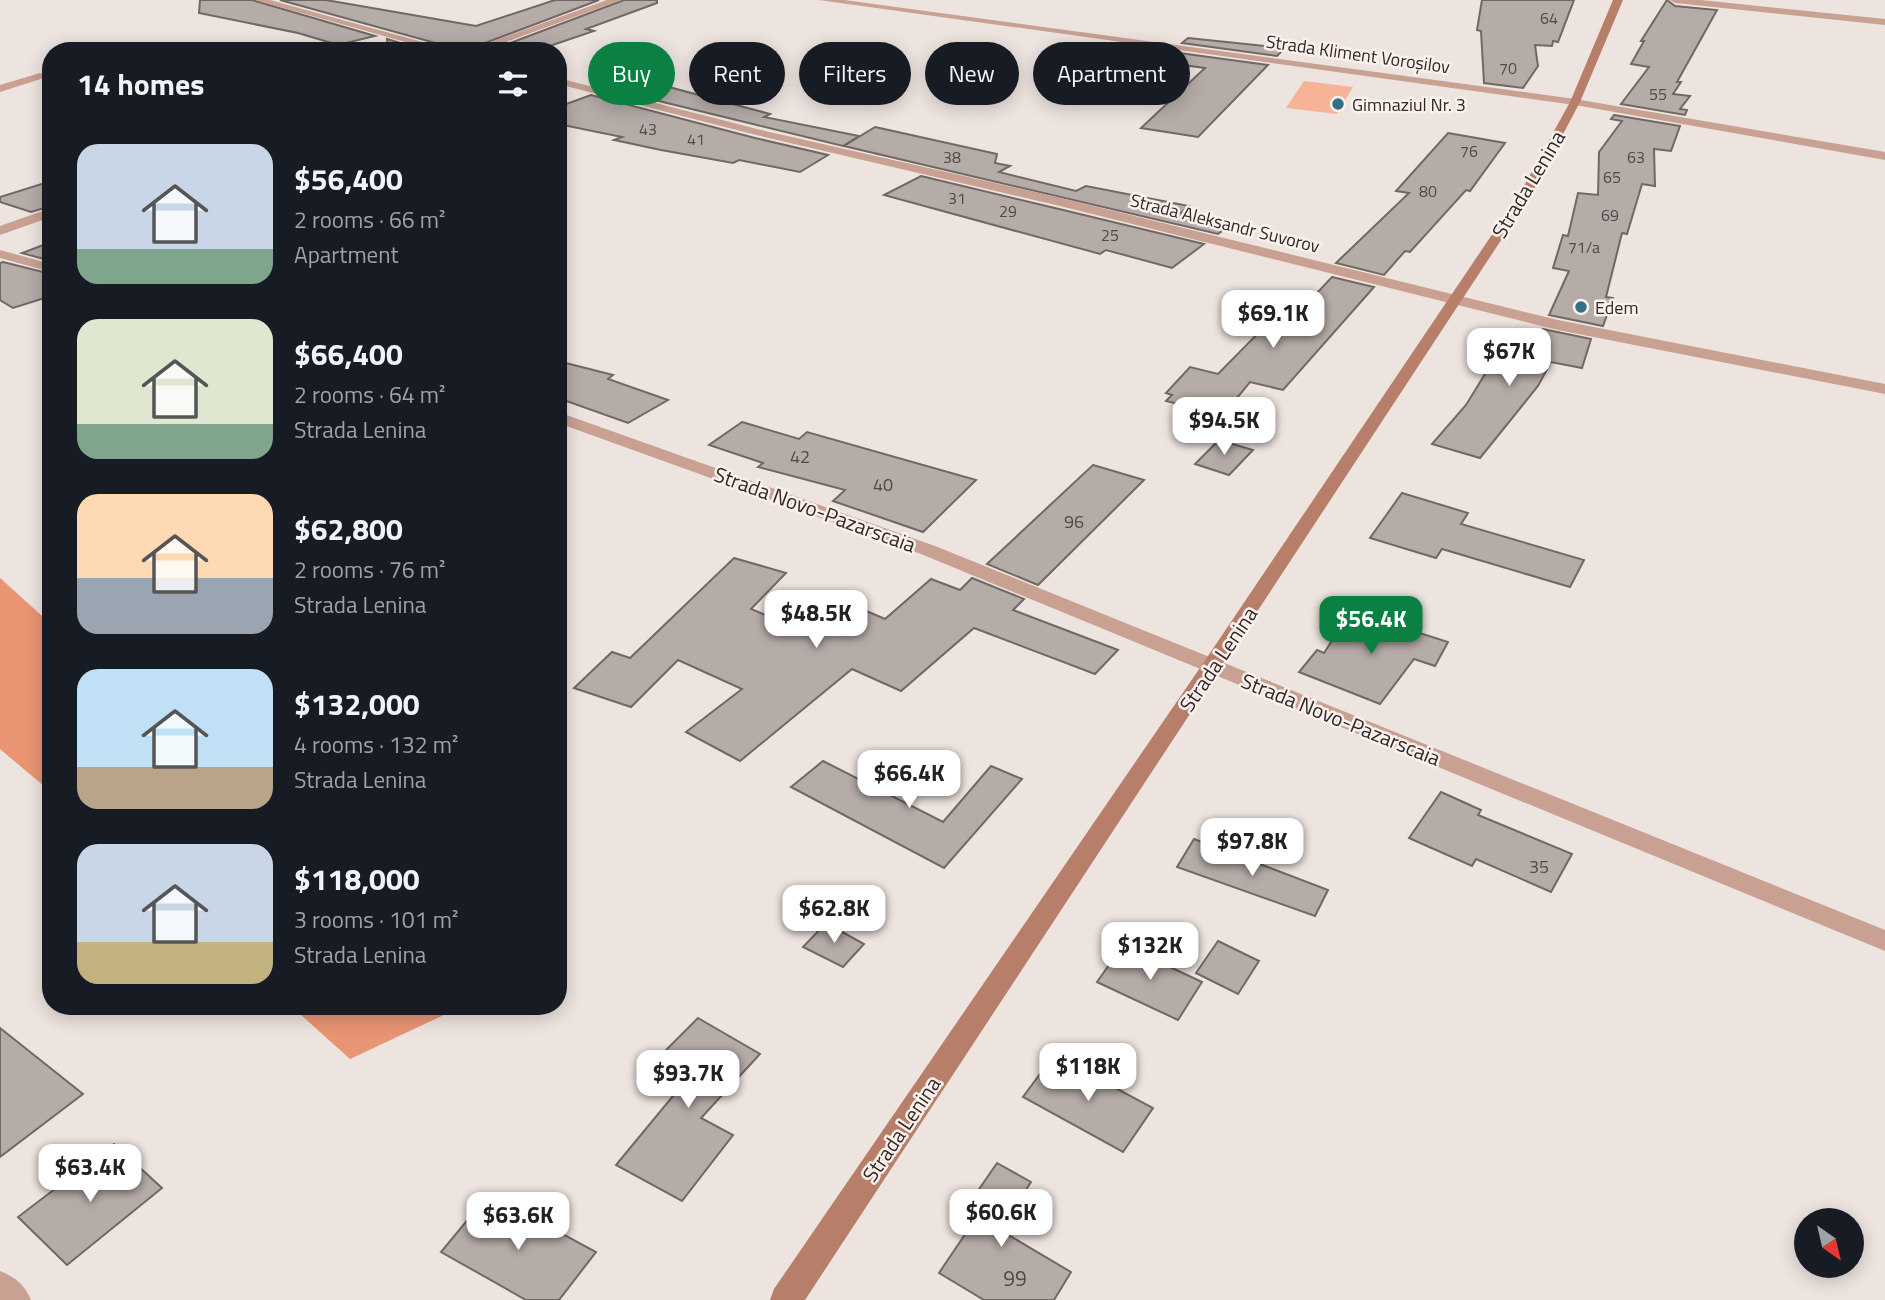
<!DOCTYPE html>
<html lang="en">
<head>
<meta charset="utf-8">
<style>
	:root { --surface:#171b24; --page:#20242c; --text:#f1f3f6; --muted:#9ea1a6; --accent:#0b8043 }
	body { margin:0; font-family:"Titillium Web",sans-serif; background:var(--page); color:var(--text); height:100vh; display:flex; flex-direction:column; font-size:26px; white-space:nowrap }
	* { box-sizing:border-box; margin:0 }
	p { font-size:23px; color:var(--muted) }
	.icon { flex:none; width:38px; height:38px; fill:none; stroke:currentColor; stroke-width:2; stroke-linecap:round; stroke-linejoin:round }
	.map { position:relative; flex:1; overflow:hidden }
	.details { position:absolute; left:42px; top:42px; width:525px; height:973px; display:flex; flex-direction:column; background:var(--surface); border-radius:28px; box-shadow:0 4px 18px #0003 }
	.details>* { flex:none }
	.guide { position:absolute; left:588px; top:42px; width:665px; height:63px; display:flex; gap:14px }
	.needle { width:46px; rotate:146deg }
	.tools { position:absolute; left:1794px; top:1208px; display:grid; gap:14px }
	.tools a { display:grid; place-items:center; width:70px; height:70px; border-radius:50%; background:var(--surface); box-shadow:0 4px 18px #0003; font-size:35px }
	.price { position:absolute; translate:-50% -60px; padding:0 16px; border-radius:14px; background:#fff; color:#222; font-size:23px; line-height:46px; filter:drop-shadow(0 2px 4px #0008) }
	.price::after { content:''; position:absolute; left:50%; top:42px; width:21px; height:16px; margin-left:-10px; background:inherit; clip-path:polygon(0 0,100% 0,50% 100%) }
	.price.current { background:var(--accent); color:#fff }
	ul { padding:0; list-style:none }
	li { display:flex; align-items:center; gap:21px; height:175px; padding:0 35px }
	li span { display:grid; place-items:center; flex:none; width:196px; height:140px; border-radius:21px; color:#555 }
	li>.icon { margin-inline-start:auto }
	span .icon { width:84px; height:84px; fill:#fffc; stroke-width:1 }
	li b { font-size:30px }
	h2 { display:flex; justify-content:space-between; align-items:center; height:84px; padding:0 35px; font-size:30px }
	.pill { padding:0 24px; border-radius:32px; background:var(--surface); box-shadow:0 4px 18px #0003; font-size:24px; line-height:63px }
	.pill.current { background:var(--accent); color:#fff }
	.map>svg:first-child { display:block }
	.green { fill:#f7b398 }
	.forest { fill:#e99473 }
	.building { fill:#b5aba7; stroke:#716864; stroke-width:2 }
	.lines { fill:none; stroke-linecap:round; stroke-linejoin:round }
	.street { fill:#c8a192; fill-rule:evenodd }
	.secondary { fill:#b77f69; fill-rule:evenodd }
	.poi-dot { fill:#317085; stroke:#fbf0ec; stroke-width:2.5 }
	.labels { text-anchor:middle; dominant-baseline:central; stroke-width:5; stroke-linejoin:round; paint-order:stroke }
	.far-number-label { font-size:16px; fill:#504a48 }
	.far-street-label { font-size:18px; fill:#2e2a29; stroke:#fbf0ec }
	.far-poi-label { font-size:18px; fill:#2e2a29; stroke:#fbf0ec; text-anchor:start }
	.number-label { font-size:18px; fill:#504a48 }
	.street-label { font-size:21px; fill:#2e2a29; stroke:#fbf0ec }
	.near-number-label { font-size:21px; fill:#504a48 }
</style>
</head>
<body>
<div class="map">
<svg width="1885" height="1300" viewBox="0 0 1885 1300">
	<rect width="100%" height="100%" fill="#ede3df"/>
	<!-- green -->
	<polygon class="green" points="1304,81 1353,87 1337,114 1286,108"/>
	<!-- forest -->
	<g class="forest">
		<polygon points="0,578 51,624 51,792 0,749"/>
		<polygon points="291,1006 463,1006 350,1059"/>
	</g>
	<!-- building -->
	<g class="building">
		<polygon points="200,0 252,0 375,36 338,45 298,33 199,13"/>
		<polygon points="280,0 326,0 476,26 555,0 599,0 464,51"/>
		<polygon points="624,0 657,0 657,3 586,29 594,31 535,51 489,51"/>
		<polygon points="1482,0 1574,0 1558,42 1553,41 1552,46 1535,45 1538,66 1523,88 1484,83 1481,31 1477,30"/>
		<polygon points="1667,0 1675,6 1717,10 1677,82 1681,82 1673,94 1690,96 1680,109 1687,110 1685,115 1621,104 1649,67 1631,64 1644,41 1641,41"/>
		<polygon points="1188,38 1285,48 1277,56 1182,43"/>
		<polygon points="387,39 427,51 388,51"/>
		<polygon points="1172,52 1268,65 1198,137 1141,128 1205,68 1160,62"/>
		<polygon points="639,79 770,114 764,117 859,136 843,146 610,89"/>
		<polygon points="591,95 755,138 828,155 800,172 739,160 733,163 661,150 614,140 622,137 558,124 558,107"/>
		<polygon points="1614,115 1680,126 1671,151 1654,149 1655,186 1642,184 1627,234 1622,233 1606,297 1613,298 1603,326 1549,315 1569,271 1553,268 1563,235 1568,236 1578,193 1598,195 1599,152 1622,121 1611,119"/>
		<polygon points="875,127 997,154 995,163 1010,166 999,172 1076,191 1086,186 1189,206 1181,213 1232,224 1218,234 844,146"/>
		<polygon points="1448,133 1505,143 1470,191 1466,190 1410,252 1405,251 1384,275 1336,263 1409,193 1396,191"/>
		<polygon points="921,176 1059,209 1204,244 1172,268 1106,250 1100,254 884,195"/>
		<polygon points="51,181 51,206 31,212 0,202 0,197"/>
		<polygon points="51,242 51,261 22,253"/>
		<polygon points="3,262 51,274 51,296 13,308 0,300 0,263"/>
		<polygon points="1332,277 1374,287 1283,390 1250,382 1223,415 1166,401 1172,395 1166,393 1190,367 1218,374 1284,307 1301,310"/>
		<polygon points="1543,329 1591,339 1582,368 1551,362 1538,386 1480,458 1432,444 1466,405 1509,335 1537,341"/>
		<polygon points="558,361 613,375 608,379 668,400 628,423 558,398"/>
		<polygon points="742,422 799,439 807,432 976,480 923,532 833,501 845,490 758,467 763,463 709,445"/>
		<polygon points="1219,440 1253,450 1229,475 1195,464"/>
		<polygon points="1093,465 1144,480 1038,585 987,564"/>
		<polygon points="1402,493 1468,513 1461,524 1584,560 1570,587 1442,549 1436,558 1370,538"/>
		<polygon points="734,558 786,573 751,609 811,634 850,604 885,619 931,579 960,590 972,578 1024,599 1013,610 1118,650 1095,674 974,628 901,691 852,669 740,761 686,732 742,689 678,660 631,707 574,688 612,652 630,658"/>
		<polygon points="1351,611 1448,642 1435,666 1414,659 1380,704 1299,672 1317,650 1324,653"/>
		<polygon points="823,761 943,822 991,766 1022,779 944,868 791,787"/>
		<polygon points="1441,792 1481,810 1478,815 1572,854 1551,892 1476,859 1472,866 1409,838"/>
		<polygon points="1194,839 1328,890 1315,916 1177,867"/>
		<polygon points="826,923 864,944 843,967 803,947"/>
		<polygon points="1218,941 1259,961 1238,994 1196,973"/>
		<polygon points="1123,945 1202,982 1178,1020 1097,982"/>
		<polygon points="698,1018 760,1054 701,1118 733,1135 682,1201 616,1165 678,1090 646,1070"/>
		<polygon points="0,1028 83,1094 0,1157"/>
		<polygon points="1054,1055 1153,1108 1123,1152 1023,1097"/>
		<polygon points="114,1144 162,1188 67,1265 18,1217"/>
		<polygon points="997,1163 1031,1182 1000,1230 1071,1272 1054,1300 984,1300 939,1273 974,1221 962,1214"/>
		<polygon points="489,1194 596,1252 559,1300 526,1300 441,1252"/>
	</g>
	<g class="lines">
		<!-- street -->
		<g class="street">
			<polygon points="255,0 270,0 455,51 438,51"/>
			<polygon points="607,0 621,0 481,51 466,51"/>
			<polygon points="819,0 844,0 1575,99 1885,152 1885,160 1575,105"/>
			<polygon points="1670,0 1701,0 1885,19 1885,25 1675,3"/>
			<polygon points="40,73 44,74 44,78 0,92 0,85"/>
			<polygon points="558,78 757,129 1061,198 1558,320 1885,384 1885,394 1558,330 1060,206 756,135 558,84"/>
			<polygon points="51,208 51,217 0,235 0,226"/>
			<polygon points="0,250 51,264 51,272 0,258"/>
			<polygon points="558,412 935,546 1885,930 1885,951 921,554 558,423"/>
			<path d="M0 1271C15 1277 25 1285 31 1300H0Z"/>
		</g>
		<!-- secondary -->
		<polygon class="secondary" points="1613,0 1623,0 1580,102 1532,193 805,1300 770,1300 774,1289 1204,662 1520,193 1570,102"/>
	</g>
	<!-- markers -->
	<g class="poi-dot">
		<circle cx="1338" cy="104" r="7"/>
		<circle cx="1581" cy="307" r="7"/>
	</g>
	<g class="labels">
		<!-- far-number labels -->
		<g class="far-number-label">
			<text x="1549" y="18">64</text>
			<text x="1508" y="68">70</text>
			<text x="1658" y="94">55</text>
			<text x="648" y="129">43</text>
			<text x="696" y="139">41</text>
			<text x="1469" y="151">76</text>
			<text x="952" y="157">38</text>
			<text x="1636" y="157">63</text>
			<text x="1612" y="177">65</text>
			<text x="1428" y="191">80</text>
			<text x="957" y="198">31</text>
			<text x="1008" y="211">29</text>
			<text x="1610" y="215">69</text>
			<text x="1110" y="235">25</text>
			<text x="1584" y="247">71/a</text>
		</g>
		<!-- far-street labels -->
		<g class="far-street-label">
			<text transform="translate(1358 54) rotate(8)">Strada Kliment Voroșilov</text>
			<text transform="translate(1225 223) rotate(14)">Strada Aleksandr Suvorov</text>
		</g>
		<!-- far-poi labels -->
		<g class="far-poi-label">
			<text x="1352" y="104">Gimnaziul Nr. 3</text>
			<text x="1595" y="307">Edem</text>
		</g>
		<!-- number labels -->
		<g class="number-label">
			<text x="800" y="456">42</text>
			<text x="883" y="484">40</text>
			<text x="1074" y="521">96</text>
			<text x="1539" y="866">35</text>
		</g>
		<!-- street labels -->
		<g class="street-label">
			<text transform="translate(1528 184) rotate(-59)">Strada Lenina</text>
			<text transform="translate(815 509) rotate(20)">Strada Novo-Pazarscaia</text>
			<text transform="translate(1218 659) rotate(-56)">Strada Lenina</text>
			<text transform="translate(1341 719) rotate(22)">Strada Novo-Pazarscaia</text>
			<text transform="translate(901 1129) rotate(-56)">Strada Lenina</text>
		</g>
		<!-- near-number labels -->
		<g class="near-number-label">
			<text x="1015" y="1278">99</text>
		</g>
	</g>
</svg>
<div class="tools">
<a><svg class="needle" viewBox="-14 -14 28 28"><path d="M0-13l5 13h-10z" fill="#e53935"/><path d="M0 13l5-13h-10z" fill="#9ea1a6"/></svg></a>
</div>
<b class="price" style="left:1273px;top:350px">$69.1K</b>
<b class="price" style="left:1509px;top:388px">$67K</b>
<b class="price" style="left:1224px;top:457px">$94.5K</b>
<b class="price" style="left:816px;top:650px">$48.5K</b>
<b class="price current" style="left:1371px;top:656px">$56.4K</b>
<b class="price" style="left:909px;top:810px">$66.4K</b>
<b class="price" style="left:1252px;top:878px">$97.8K</b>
<b class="price" style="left:834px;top:945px">$62.8K</b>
<b class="price" style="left:1150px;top:982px">$132K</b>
<b class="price" style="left:1088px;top:1103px">$118K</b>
<b class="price" style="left:688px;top:1110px">$93.7K</b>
<b class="price" style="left:90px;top:1204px">$63.4K</b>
<b class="price" style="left:1001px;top:1249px">$60.6K</b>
<b class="price" style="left:518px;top:1252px">$63.6K</b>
<div class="guide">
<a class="pill current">Buy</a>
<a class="pill">Rent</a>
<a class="pill">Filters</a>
<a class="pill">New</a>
<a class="pill">Apartment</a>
</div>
<section class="details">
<h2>14 homes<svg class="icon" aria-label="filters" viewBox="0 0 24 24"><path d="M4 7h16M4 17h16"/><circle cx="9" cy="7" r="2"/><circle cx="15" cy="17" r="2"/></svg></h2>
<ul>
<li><span style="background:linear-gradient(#c9d6e8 75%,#7fa58c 0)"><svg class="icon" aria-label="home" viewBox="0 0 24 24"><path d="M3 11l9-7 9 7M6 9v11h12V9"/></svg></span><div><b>$56,400</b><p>2 rooms · 66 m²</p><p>Apartment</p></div></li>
<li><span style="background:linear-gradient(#dfe7d0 75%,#7fa58c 0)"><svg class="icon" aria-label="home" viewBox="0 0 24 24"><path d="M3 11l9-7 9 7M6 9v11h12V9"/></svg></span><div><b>$66,400</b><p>2 rooms · 64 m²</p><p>Strada Lenina</p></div></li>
<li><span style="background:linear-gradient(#ffd9b3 60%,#9aa5b1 0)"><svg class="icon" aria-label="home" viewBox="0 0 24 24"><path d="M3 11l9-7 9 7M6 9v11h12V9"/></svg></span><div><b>$62,800</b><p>2 rooms · 76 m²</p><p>Strada Lenina</p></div></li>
<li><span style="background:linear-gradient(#bfe0f5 70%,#b9a48a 0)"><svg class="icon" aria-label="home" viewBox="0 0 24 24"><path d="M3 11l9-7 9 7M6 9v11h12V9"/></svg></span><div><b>$132,000</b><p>4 rooms · 132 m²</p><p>Strada Lenina</p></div></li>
<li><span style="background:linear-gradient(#c9d6e8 70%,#c2b280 0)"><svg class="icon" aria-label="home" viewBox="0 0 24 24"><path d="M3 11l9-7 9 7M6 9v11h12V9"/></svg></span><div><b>$118,000</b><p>3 rooms · 101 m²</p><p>Strada Lenina</p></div></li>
</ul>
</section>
</div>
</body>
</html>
